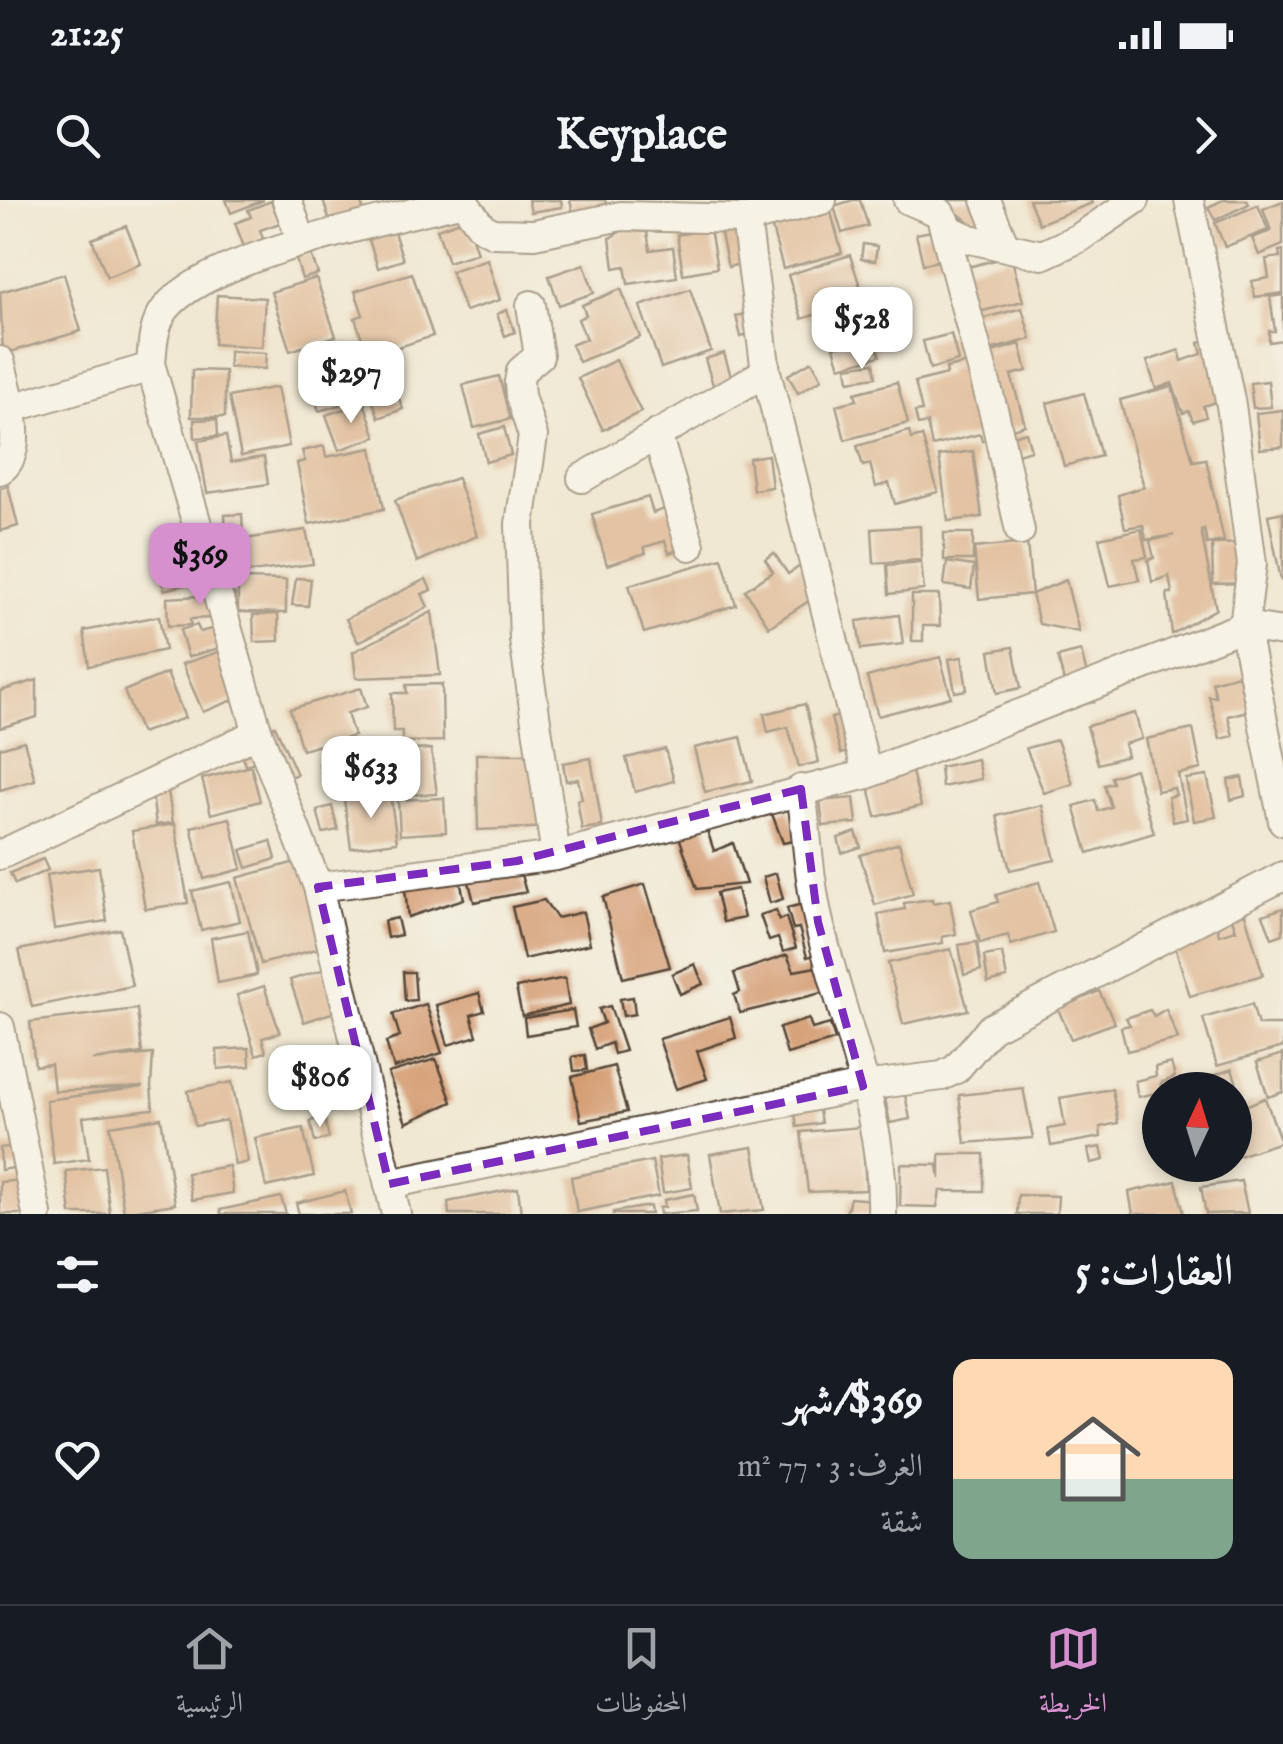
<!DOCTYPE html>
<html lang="ar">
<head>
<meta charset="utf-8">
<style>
	:root { --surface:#171b24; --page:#20242c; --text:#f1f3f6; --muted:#9ea1a6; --line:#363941; --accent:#d690ce }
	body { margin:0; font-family:"IM FELL English",Amiri,serif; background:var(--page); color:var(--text); direction:rtl; height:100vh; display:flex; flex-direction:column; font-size:38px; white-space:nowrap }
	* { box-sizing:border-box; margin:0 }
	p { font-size:32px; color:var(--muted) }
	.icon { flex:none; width:55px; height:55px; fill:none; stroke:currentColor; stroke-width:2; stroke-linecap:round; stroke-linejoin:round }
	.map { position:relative; height:1014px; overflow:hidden; direction:ltr }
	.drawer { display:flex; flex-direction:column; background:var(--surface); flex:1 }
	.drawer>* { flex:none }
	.needle { width:65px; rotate:4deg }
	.controls { position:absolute; left:1142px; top:872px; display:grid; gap:20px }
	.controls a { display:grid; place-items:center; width:110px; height:110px; border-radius:50%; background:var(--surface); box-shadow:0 5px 15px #0003; font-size:50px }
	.price { position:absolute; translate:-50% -85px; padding:0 22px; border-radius:20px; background:#fff; color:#222; font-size:32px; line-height:65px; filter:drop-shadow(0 2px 5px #0008) }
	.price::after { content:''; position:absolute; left:50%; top:60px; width:30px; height:22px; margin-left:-15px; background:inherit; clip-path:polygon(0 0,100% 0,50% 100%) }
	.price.active { background:var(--accent); color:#111 }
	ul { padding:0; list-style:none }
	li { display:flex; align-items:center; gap:30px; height:250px; padding:0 50px }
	li span { display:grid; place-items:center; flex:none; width:280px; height:200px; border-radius:20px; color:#555 }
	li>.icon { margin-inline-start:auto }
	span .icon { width:120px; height:120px; fill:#fffc; stroke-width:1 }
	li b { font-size:42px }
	h2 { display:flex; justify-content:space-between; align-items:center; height:120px; padding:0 50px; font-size:42px }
	.status { display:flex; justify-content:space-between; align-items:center; height:70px; padding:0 50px; background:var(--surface); direction:ltr }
	.status svg { height:28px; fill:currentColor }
	header { display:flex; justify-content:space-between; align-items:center; height:130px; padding:0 50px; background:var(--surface); font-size:45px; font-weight:700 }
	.dock { display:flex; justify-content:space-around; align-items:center; height:140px; border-top:2px solid var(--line); background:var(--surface); font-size:28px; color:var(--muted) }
	.dock a { display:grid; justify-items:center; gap:5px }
	.dock .active { color:var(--accent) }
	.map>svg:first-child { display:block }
	.building { fill:#d3976b }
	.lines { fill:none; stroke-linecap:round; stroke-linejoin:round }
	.street-casing { stroke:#564639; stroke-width:32 }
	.street { stroke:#fff; stroke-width:28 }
	.marked { fill:none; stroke:#7b2cbf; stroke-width:8; stroke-dasharray:20 12; stroke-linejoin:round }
</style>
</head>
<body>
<div class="status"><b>21:25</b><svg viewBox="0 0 49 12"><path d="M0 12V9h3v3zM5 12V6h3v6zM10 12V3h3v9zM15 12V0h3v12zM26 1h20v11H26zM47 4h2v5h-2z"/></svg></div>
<header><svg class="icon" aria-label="forward" viewBox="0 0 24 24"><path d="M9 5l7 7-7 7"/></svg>Keyplace<svg class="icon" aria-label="search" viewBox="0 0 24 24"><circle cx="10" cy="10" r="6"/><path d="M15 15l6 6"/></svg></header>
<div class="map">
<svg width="1283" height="1014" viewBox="0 0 1283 1014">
	<rect width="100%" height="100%" fill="#f6f6f2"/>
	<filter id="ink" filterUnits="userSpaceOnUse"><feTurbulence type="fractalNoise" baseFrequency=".01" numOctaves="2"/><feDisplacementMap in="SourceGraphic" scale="20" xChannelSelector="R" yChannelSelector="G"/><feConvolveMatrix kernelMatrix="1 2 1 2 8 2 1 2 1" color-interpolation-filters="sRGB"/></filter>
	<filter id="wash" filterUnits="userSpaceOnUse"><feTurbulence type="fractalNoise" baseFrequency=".0048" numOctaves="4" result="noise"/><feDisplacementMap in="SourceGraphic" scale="40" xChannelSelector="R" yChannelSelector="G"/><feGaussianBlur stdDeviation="2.25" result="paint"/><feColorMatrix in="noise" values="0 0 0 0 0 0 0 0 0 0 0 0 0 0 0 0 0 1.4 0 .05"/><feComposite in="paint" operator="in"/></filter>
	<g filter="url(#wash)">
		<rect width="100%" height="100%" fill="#f0e8d2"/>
		<g id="blocks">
			<!-- building -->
			<g class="building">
				<polygon points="226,0 264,0 231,13"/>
				<polygon points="323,0 360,0 365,15 331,25"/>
				<polygon points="528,0 561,0 562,7 531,12"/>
				<polygon points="570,0 605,0 607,7 573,13"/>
				<polygon points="853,0 860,0 868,26 842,33 834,6"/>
				<polygon points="941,0 977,0 987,24 976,28"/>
				<polygon points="1029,0 1091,0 1092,3 1039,24"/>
				<polygon points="1223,0 1247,0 1249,4 1215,20 1208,7"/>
				<polygon points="271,1 280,23 260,30 263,39 244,47 235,23 251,17 248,10"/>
				<polygon points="1283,1 1283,45 1259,55 1252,38 1271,31 1263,9"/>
				<polygon points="829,5 842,53 783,69 770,21"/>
				<polygon points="1258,5 1268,30 1225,47 1215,23"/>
				<polygon points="466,19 477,53 448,62 437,29"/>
				<polygon points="739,25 748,62 728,67 720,30"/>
				<polygon points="126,26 141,64 107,77 92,39"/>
				<polygon points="393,29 403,60 378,68 368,37"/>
				<polygon points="710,29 717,68 683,74 677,35"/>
				<polygon points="623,30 647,32 650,50 673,47 677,77 628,84 625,66 614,68 610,38"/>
				<polygon points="937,30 944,60 923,64 916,34"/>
				<polygon points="863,44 877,46 875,61 861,59"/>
				<polygon points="1283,50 1283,93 1255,97 1252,81 1269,78 1266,59 1280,57 1279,51"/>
				<polygon points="310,51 318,74 302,79 295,56"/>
				<polygon points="850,55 864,99 802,119 788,75"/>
				<polygon points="1011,56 1023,101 971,114 960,69"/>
				<polygon points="487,59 500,100 465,111 451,71"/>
				<polygon points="584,64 594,93 559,105 549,76"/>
				<polygon points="412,73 433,136 368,157 355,118 363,115 355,91"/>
				<polygon points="64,74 81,131 3,154 0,92"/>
				<polygon points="316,78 336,136 290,151 271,92"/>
				<polygon points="621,89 640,137 579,162 571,145 586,139 578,119 586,115 582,105"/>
				<polygon points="690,89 711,151 661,168 640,106"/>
				<polygon points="217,95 265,98 262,147 214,144"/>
				<polygon points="1283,95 1283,140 1269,142 1269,131 1275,131 1270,97"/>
				<polygon points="1022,108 1031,139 982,152 973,121"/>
				<polygon points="507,110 515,132 505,136 497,114"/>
				<polygon points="754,112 759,132 741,137 736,116"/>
				<polygon points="951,134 958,161 930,169 923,141"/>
				<polygon points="874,136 880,156 840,167 834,147"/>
				<polygon points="1211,139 1228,198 1203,206 1206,217 1193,221 1189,211 1183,213 1172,183 1156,189 1147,161 1179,150 1182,161 1202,154 1199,143"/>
				<polygon points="1020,144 1027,171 1011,175 1025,225 1003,232 981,155"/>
				<polygon points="342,149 348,167 331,172 325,155"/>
				<polygon points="229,151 266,153 265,169 229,167"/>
				<polygon points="724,153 733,183 714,188 705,159"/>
				<polygon points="616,160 641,212 603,230 578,178"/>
				<polygon points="812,161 822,179 798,193 788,175"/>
				<polygon points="978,161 996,238 982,241 980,234 932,246 927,223 918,225 915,212 922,211 915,182 947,174 946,168"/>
				<polygon points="874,163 876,177 849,181 847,167"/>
				<polygon points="192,170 225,171 225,217 191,217"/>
				<polygon points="348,174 354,192 337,197 340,205 319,211 311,186"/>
				<polygon points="390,175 403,209 379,218 366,184"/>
				<polygon points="499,176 510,219 474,228 463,185"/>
				<polygon points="1268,181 1271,207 1253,208 1250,183"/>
				<polygon points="897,182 908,223 845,240 836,205 857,200 855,193"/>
				<polygon points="1172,186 1193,261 1206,259 1224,341 1207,344 1204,329 1201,330 1216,409 1172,434 1167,393 1172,393 1169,376 1152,382 1148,360 1154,358 1150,341 1174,335 1146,340 1143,325 1125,328 1118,295 1144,287 1120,200"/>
				<polygon points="277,187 289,246 241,256 229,197"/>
				<polygon points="1084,193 1101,256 1064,266 1047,203"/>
				<polygon points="364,202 376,237 339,250 326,215"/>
				<polygon points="1283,210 1283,247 1260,249 1256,213"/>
				<polygon points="217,219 218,236 195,238 194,220"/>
				<polygon points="504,227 511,255 486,262 479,234"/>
				<polygon points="909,231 911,239 922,236 938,292 895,304 889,283 876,287 870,264 863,266 857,246"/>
				<polygon points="1026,232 1031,250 1011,256 1005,238"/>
				<polygon points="226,236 231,262 264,257 268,284 207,293 198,241"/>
				<polygon points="324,246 326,257 372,248 384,309 309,324 297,263 305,261 302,251"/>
				<polygon points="973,251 982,317 948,321 939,256"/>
				<polygon points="768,255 772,287 753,290 749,258"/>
				<polygon points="457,278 477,336 417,362 395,300"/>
				<polygon points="8,286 18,326 0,331 0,288"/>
				<polygon points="648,297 653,313 677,305 690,346 669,353 665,341 644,347 646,353 607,365 592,314"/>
				<polygon points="1283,312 1283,380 1281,380 1268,315"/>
				<polygon points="242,314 243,334 226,334 225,315"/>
				<polygon points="920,326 921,360 874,363 872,329"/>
				<polygon points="1141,329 1147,357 1134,359 1139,380 1110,386 1099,338"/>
				<polygon points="306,330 313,364 243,373 237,340"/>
				<rect x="944" y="333" width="29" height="27"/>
				<polygon points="198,339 208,379 164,390 154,349"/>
				<polygon points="236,342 241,376 228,378 223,344"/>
				<polygon points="1027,343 1032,394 979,399 974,348"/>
				<polygon points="1250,343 1251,383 1213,384 1212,344"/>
				<polygon points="774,353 788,374 805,363 824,391 769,427 745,390 773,372 765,359"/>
				<polygon points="722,358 736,405 644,433 629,385"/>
				<polygon points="921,362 924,390 889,394 887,365"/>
				<polygon points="947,362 974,366 971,389 944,385"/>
				<polygon points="296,378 311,379 308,406 292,405"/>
				<polygon points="238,379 286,380 286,413 238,412"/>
				<polygon points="426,379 431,390 422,394 428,407 358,442 346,419"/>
				<polygon points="1066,380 1079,432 1039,424 1032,394"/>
				<polygon points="235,394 236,417 190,419 191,425 168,426 167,398"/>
				<polygon points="912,395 939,395 940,426 923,426 923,441 912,441"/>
				<polygon points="432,412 440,475 356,478 353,452"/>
				<polygon points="278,414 279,441 254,442 253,415"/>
				<polygon points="899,415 903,444 861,449 857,421"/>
				<polygon points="159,416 165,450 89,466 84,431"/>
				<polygon points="234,423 240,442 188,457 180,430 197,425 200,432"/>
				<polygon points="1013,447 1021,488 997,493 990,451"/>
				<polygon points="224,450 241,497 203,512 182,464"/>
				<polygon points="1081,451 1094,502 1070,507 1058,457"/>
				<polygon points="940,457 951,497 878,516 867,477"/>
				<polygon points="962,457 967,490 955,492 949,459"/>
				<polygon points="167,473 185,518 141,533 124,491"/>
				<polygon points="1246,473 1255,509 1228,516 1233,536 1220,539 1209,496 1216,497 1212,482"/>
				<polygon points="37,480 37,517 0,528 0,491"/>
				<polygon points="442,484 443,541 402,542 402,531 393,531 392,493 407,493 406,485"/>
				<polygon points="361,488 367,507 347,513 354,536 302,550 290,509"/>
				<polygon points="805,504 819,562 799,567 788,527 768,532 764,514"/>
				<polygon points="849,513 858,549 841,554 831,518"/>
				<polygon points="1135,513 1142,539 1124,544 1127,556 1098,564 1087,526"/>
				<polygon points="275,526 297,574 274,584 262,559 246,565 237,543"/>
				<polygon points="1193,529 1201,569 1178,574 1187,619 1173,622 1168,597 1176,595 1174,588 1157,591 1146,539"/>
				<polygon points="741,537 752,581 705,592 694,548"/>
				<polygon points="1057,540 1073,584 1044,593 1026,548"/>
				<polygon points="24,541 35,580 0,590 0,548"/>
				<polygon points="431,549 437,594 398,595 390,551"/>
				<polygon points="665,549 674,581 635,592 626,558"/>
				<polygon points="476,554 547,554 555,627 478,630"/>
				<polygon points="591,558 602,626 582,629 577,600 582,599 578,579 566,581 563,563"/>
				<polygon points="977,559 981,579 942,587 940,567"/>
				<polygon points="336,561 344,565 346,578 322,583 319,563"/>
				<polygon points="251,566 260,601 211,614 202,579"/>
				<polygon points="1135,569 1154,633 1088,653 1074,606 1095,600 1098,611 1111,607 1104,585 1113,583 1111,577"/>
				<polygon points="912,572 921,606 876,617 868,582"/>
				<polygon points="1207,576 1216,617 1194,621 1186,579"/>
				<polygon points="1242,577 1245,596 1231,600 1228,580"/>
				<polygon points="168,591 173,623 156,625 152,593"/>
				<polygon points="390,593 397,642 351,648 344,599"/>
				<polygon points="444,598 446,632 400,635 398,600"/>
				<polygon points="854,598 857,623 823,626 820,601"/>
				<polygon points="1042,605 1055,660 1010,670 997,616"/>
				<polygon points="332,606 338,630 323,633 317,610"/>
				<polygon points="789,609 799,640 783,643 772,614"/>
				<polygon points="230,618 242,669 204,679 191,627"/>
				<polygon points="704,621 714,651 733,643 746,684 697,689 676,628"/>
				<polygon points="175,624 188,703 145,709 132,631"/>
				<polygon points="856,632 861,647 842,653 838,638"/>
				<polygon points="271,641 276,659 247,668 241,650"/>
				<polygon points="899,643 913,694 875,705 860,655"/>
				<polygon points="43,659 48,670 15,684 10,673"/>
				<polygon points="303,660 327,746 261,764 237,678"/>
				<polygon points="517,661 526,692 474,702 464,662"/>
				<polygon points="457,665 464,699 408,717 403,671"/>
				<polygon points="99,667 107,721 54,729 46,675"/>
				<polygon points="776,673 783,699 770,703 763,677"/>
				<polygon points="231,682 240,721 201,730 192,691"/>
				<polygon points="1039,682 1054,732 1011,745 1008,735 980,743 971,710 998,702 996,695"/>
				<polygon points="645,684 670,767 623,778 603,697"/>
				<polygon points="737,689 744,718 723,722 716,693"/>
				<polygon points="932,699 933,703 950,700 956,734 942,737 943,743 885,753 878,714 905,709 904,703"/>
				<polygon points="544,700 557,718 583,712 590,744 524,759 512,707"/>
				<polygon points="807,703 836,750 807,757 799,728 793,729 787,708"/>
				<polygon points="1283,708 1283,734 1272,738 1263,715"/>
				<polygon points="776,710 779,720 786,717 796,748 783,752 778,738 769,741 760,715"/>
				<polygon points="1245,714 1263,775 1190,796 1172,737 1216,724 1219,735 1236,730 1232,718"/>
				<polygon points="397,718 401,735 387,738 384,721"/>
				<polygon points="120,729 132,786 32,807 19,750"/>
				<polygon points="248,731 257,775 218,783 211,738"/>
				<polygon points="977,742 981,770 964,775 959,745"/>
				<polygon points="951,749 968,810 903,824 888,763"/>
				<polygon points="1002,753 1007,778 988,783 984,756"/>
				<polygon points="787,755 794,771 827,765 834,790 740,813 734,795 740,792 734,773"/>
				<polygon points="695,764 703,784 680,794 672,774"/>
				<polygon points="334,766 347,808 304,822 290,780"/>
				<polygon points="403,772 414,772 416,800 405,801"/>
				<polygon points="565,778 569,805 522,816 516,788"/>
				<polygon points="264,786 280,833 262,838 266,852 256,855 237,795"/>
				<polygon points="1099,791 1115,823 1071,839 1058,809"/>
				<polygon points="479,793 484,811 471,815 477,836 448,845 436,805"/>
				<polygon points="633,797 635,814 623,816 620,799"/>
				<polygon points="426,804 442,853 394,868 386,842 400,837 393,814"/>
				<polygon points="1252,804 1258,825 1283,825 1283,847 1217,866 1203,818"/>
				<polygon points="610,806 625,851 614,854 611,843 595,849 588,829 604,823 599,809"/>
				<polygon points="137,809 142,853 92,860 153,854 151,887 153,909 83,917 89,959 54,964 46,900 143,887 54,891 51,864 35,866 30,822"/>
				<polygon points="1166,809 1178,839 1127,851 1121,827 1130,825 1126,818 1150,810 1154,816"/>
				<polygon points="573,810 576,827 526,835 524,818"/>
				<polygon points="730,817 736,838 697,851 707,879 676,889 659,839"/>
				<polygon points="809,819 812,829 830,824 835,840 787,854 779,828"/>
				<polygon points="249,848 250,866 218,869 217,850"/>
				<polygon points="1283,854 1283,892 1268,897 1257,862"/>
				<polygon points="585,855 587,870 574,871 572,857"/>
				<polygon points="436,859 452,902 406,923 388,873"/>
				<polygon points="1171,863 1175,877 1161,883 1160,892 1138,897 1135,881 1156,876 1155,867"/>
				<polygon points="614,866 627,912 581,921 572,877"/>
				<polygon points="1232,869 1243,902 1235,906 1235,890 1173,890"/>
				<polygon points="232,882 248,962 235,965 226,920 195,926 188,891"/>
				<polygon points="1023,888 1033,938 965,943 959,895"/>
				<polygon points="1112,889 1118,923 1100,927 1101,937 1051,946 1048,929 1065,926 1060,898"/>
				<polygon points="904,890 910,919 890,923 884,894"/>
				<polygon points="1265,898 1281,942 1235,957 1235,910"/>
				<polygon points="818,904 821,923 797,927 794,908"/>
				<polygon points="324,917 329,938 315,942 310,921"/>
				<polygon points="161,918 175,1004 124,1012 110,926"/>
				<polygon points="862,927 866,990 808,992 801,932"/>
				<polygon points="303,928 314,976 266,987 255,938"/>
				<polygon points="23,945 26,966 1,970 0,948"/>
				<polygon points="753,947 764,1010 720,1014 710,954"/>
				<polygon points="1101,947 1104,960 1091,963 1088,949"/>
				<polygon points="940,954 984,954 984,991 940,991 937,1007 900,1006 901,964 938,965 940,979"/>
				<polygon points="687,955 692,988 663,993 658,959"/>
				<polygon points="652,961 659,996 577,1012 571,977"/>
				<polygon points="229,966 233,993 192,1000 187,973"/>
				<polygon points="104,967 110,1014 71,1014 66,971"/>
				<polygon points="25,980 27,1014 0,1014 0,982"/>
				<polygon points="1176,981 1184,1014 1133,1014 1129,992"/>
				<polygon points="1241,981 1248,1013 1206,1014 1201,987"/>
				<polygon points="518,988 521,1014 449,1014 448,1002"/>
				<polygon points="345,991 351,1014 299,1014 296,1003"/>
				<polygon points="694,994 697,1011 660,1014 659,1008 665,1007 664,1000"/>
				<polygon points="1018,995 1058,996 1057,1014 1017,1014"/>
				<polygon points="281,997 286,1014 221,1014 220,1010"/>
				<polygon points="850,998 874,1000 871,1014 846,1014"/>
				<polygon points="650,1006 651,1014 613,1014 613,1012"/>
			</g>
		</g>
	</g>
	<g filter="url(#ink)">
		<use href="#blocks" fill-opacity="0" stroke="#564639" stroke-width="2.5"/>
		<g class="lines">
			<!-- street casing -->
			<g class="street-casing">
				<g id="street">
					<polyline points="287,0 302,42"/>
					<polyline points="908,0 940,13 950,30 970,39 1042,55 1079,38 1135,0"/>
					<polyline points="986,0 1005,46"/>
					<polyline points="1189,0 1231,205 1252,364 1244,426 1283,621"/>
					<polyline points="940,13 995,217 1020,331"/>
					<polyline points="746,19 766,172 867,574"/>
					<polyline points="531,105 539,156 521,171 519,182 520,196 533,236 520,324 524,440 556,656"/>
					<path d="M0 161C7 189 28 251 0 270"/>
					<polyline points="12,208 151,167"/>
					<polyline points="657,234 690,346"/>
					<polyline points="582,278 766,172"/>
					<path d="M801 589C807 635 809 683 820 727 842 821 885 917 882 1014"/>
					<polyline points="0,655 258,533"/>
					<polyline points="318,687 556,656 867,574 1244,426 1283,432"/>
					<polyline points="0,827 37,1014"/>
					<polyline points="389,984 863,886 942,876 956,869 991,828 1283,676"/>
					<path d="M396 1014 318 687 258 533 151 167C152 148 153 124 166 108 209 55 393 19 463 1L482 27 493 33 534 34 621 16 746 19 822 0"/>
				</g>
			</g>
			<!-- street -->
			<use href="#street" class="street"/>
		</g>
	</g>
	<!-- marked area -->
	<path d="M0 0H1283V1014H0ZM801 589 818 722 863 886 389 984 318 687 517 661Z" fill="#f0e8d2" fill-opacity=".55" fill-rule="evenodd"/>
	<path class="marked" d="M801 589 818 722 863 886 389 984 318 687 517 661Z"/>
</svg>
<div class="controls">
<a><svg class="needle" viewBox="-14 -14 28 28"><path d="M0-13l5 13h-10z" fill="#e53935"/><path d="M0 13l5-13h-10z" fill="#9ea1a6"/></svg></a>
</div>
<b class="price" style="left:862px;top:172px">$528</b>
<b class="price" style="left:351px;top:226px">$297</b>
<b class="price active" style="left:200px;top:408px">$369</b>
<b class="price" style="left:371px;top:621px">$633</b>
<b class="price" style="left:320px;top:930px">$806</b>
</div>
<section class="drawer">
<h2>العقارات: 5<svg class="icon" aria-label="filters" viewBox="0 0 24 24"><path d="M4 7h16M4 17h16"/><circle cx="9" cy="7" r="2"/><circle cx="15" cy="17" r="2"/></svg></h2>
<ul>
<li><span style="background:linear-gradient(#ffd9b3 60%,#7fa58c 0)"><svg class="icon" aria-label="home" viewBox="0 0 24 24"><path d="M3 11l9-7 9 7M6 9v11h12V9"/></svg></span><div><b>$369/شهر</b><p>الغرف: 3 · 77 m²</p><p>شقة</p></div><svg class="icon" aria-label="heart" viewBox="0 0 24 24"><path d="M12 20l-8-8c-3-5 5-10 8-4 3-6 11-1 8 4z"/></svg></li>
</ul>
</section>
<nav class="dock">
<a class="active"><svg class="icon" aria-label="map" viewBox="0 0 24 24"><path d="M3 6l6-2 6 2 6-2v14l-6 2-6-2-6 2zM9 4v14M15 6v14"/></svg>الخريطة</a>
<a><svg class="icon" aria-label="saved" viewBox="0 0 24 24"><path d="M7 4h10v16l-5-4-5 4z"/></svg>المحفوظات</a>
<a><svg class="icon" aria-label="home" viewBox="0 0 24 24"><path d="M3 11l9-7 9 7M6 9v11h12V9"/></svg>الرئيسية</a>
</nav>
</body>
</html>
